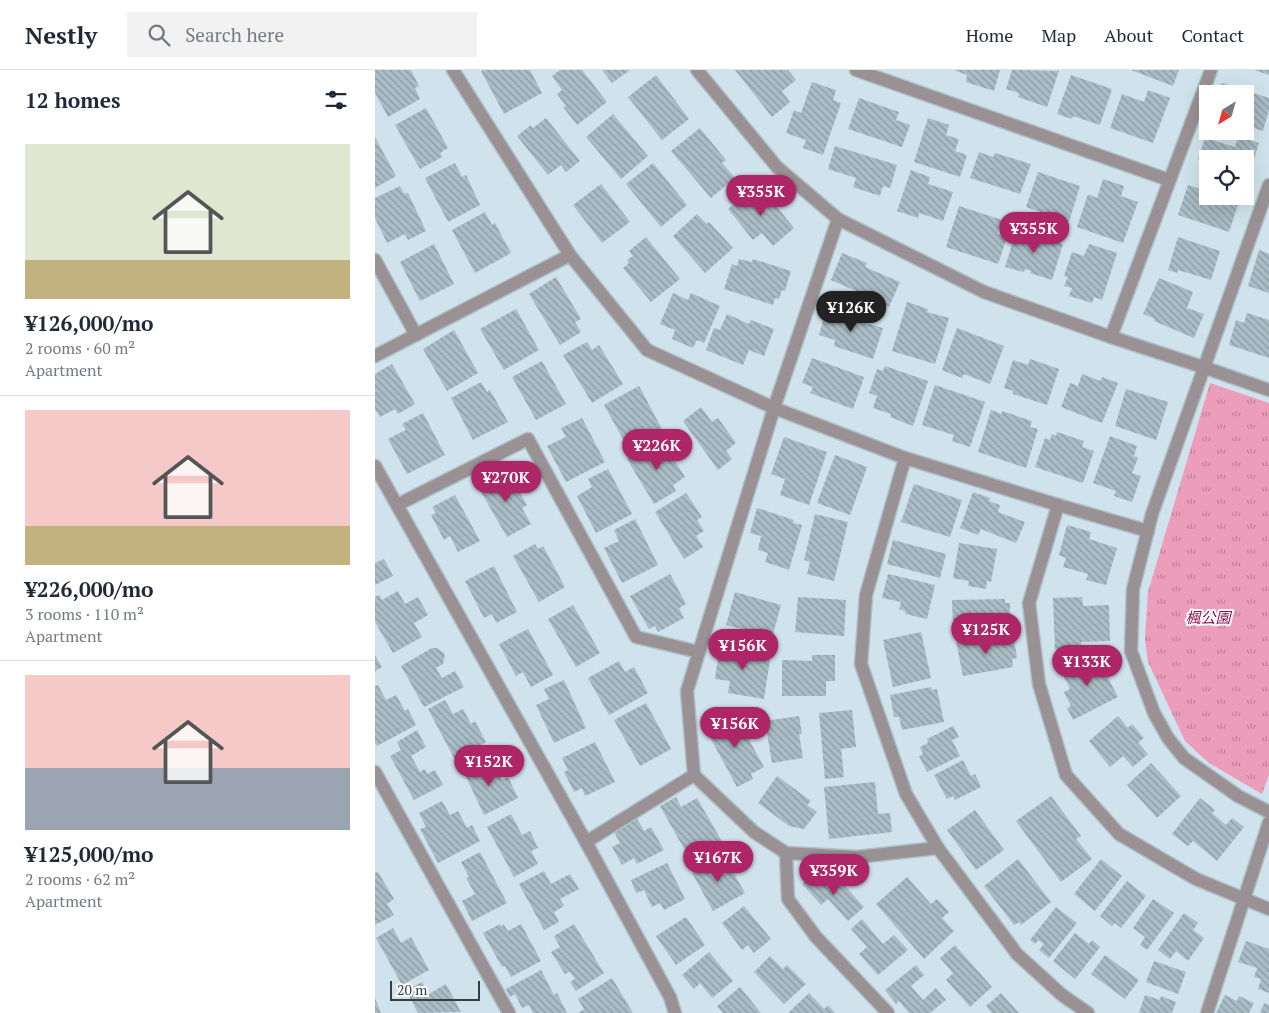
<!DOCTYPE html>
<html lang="en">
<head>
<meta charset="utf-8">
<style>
	:root { --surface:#fff; --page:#f2f2f3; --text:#1f2937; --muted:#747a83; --line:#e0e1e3; --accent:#ae2568 }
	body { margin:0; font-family:"PT Serif","Noto Sans JP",serif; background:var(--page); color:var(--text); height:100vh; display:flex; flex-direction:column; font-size:19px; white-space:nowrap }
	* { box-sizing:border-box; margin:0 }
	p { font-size:16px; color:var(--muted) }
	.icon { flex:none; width:28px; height:28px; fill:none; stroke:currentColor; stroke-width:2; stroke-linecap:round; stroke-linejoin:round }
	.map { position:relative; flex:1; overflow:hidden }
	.details { display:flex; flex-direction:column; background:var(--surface); width:375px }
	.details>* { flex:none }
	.needle { width:32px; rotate:217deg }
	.fabs { position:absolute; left:824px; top:15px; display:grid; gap:10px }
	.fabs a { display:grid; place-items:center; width:55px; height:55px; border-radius:0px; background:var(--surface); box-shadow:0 5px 20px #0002; font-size:25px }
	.scale { position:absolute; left:15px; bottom:12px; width:90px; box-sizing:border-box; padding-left:5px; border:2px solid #373e42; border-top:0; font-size:14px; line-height:18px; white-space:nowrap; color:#373e42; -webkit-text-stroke:4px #fff; paint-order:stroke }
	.price { position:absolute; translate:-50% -42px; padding:0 11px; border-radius:18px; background:var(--accent); color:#fff; font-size:16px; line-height:32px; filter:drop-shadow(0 1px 2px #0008) }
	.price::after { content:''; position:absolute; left:50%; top:30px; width:15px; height:11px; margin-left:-8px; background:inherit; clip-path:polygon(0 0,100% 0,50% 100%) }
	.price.current { background:#222; color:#fff }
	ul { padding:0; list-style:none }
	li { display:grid; align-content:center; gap:10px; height:265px; padding:0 25px }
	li+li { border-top:1px solid var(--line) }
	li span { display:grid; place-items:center; height:155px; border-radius:0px; color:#555 }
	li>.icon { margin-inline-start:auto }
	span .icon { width:90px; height:90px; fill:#fffc; stroke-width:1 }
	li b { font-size:21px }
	h2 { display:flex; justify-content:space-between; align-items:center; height:60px; padding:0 25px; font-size:21px }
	header { display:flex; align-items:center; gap:30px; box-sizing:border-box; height:70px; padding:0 25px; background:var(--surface); border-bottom:1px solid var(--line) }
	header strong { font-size:24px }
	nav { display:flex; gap:28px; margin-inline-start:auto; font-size:18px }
	.search { width:350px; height:45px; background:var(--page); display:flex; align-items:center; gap:12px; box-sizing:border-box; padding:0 18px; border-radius:0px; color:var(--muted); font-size:19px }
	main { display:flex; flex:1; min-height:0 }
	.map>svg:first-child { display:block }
	.park { fill:url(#park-tufts) }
	.building { fill:url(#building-back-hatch) }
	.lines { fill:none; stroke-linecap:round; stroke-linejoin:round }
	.minor-casing { stroke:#aebfc7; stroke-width:15 }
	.minor { stroke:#999193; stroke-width:12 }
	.labels { text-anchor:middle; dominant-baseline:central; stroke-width:4; stroke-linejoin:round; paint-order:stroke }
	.park-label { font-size:15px; font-style:italic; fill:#8a1350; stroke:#fff }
</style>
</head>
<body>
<header>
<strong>Nestly</strong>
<div class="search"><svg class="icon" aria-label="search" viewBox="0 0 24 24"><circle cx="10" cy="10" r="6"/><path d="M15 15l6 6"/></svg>Search here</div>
<nav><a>Home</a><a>Map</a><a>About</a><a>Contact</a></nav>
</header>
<main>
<section class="details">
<h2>12 homes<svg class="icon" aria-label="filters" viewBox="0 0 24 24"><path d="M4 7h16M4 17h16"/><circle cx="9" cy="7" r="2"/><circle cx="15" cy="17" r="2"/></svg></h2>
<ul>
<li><span style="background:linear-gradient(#dfe7d0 75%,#c2b280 0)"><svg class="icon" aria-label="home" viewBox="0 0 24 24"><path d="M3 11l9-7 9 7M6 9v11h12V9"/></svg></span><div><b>¥126,000/mo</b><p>2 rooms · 60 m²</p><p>Apartment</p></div></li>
<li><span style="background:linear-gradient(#f6c9c9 75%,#c2b280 0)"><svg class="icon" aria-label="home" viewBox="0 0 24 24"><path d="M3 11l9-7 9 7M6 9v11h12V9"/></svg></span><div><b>¥226,000/mo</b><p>3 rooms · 110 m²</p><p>Apartment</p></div></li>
<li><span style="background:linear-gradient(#f6c9c9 60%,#9aa5b1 0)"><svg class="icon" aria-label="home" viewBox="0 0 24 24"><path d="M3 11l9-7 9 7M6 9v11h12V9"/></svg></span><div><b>¥125,000/mo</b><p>2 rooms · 62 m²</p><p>Apartment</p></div></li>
</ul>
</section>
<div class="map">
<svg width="894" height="943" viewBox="0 0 894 943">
	<defs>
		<pattern id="park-tufts" width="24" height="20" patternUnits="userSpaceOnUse" patternTransform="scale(1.25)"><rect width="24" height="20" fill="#eb9db9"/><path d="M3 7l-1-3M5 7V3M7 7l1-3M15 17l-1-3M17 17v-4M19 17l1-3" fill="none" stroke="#bf8198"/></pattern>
		<pattern id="building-back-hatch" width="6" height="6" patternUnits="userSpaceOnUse" patternTransform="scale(1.25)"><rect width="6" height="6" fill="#aabcc5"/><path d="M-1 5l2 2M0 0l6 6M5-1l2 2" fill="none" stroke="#8b9aa2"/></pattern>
	</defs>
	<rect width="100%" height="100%" fill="#d0e3ec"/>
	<!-- park -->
	<polygon class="park" points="835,313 894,333 894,705 887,724 834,693 810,671 773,592 770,569 773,522"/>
	<!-- building -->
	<g class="building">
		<polygon points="0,0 36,0 44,16 40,18 45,29 13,47 0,23"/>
		<polygon points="108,0 155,0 167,23 129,44 106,1"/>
		<polygon points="185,0 207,0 232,32 202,55 188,37 191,36 182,24 187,20 177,6"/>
		<polygon points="227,0 255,0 237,13"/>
		<polygon points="360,0 413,0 421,10 407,21 415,32 397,47"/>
		<polygon points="579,0 625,0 619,21 591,12 592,5"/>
		<polygon points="637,0 684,1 672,37 643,27 644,23 631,19"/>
		<polygon points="756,0 804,0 798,16"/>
		<polygon points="879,0 894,0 894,5"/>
		<polygon points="281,5 314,49 287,70 253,27"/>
		<polygon points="696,5 737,19 725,55 698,46 697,49 682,44"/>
		<polygon points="437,12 461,20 458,30 466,33 448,85 428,78 431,70 411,63 419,40 426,43"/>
		<polygon points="847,13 894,28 894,40 888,61 870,55 870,24 843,24"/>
		<polygon points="773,20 795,28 778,73 735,58 747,24 769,32"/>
		<polygon points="484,28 524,42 521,50 535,55 527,77 473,59"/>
		<polygon points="51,38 73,78 65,83 67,87 45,99 20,55"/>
		<polygon points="238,44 273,86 246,109 211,67"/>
		<polygon points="171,48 205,91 191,102 186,95 173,105 142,66 156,55 158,58"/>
		<polygon points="553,48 574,55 571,65 584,69 580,81 592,85 585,107 539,92"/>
		<polygon points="325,58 351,90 347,93 360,108 336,128 296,81"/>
		<polygon points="863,66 884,73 871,114 870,113 870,89 832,89 832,93 823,89 830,68 860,77"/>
		<polygon points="0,67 21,106 0,118"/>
		<polygon points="460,76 522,95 515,118 508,116 505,126 478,117 481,108 453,99"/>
		<polygon points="604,82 618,87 620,83 656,94 645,124 595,108"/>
		<polygon points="80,93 87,107 91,105 105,135 73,152 50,108"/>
		<polygon points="278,93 312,135 286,157 251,114"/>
		<polygon points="536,100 555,107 553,114 578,122 568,151 544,143 543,148 522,141"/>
		<polygon points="663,102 705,116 694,152 651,137"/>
		<polygon points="728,109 749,116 746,126 763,132 748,173 702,157 713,124 722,128"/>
		<polygon points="226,114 255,152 227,173 198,135"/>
		<polygon points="813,115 832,121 832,126 846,126 864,132 854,162 803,145"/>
		<polygon points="25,116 29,124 33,123 51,161 33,170 30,164 12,173 0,148 0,128"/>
		<polygon points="381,116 396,135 399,133 419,158 398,176 387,163 378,170 353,139"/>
		<polygon points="584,136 627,150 622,164 632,167 623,194 571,177"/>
		<polygon points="110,142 117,155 120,153 136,183 100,203 77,160"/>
		<polygon points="322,144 332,154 334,152 358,178 330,203 298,166"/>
		<polygon points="643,155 662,161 661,166 688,174 677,210 655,203 656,201 650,199 649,202 630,197"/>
		<polygon points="271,167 305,209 276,232 248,198 254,193 252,190 258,186 254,181"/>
		<polygon points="803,167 845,181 836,210 803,200 802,203 793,200"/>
		<polygon points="59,174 79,214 45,231 25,192"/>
		<polygon points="714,174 742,183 727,230 719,227 717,233 694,226 697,218 689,216 693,207 689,206 697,182 709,186"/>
		<polygon points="884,180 894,184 894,223 873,216"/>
		<polygon points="467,183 492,193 490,197 525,212 514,237 493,227 491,233 479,227 481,221 456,210"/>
		<polygon points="364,189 377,192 378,189 416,201 410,221 407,220 404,229 400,228 398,235 349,219 357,194 362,196"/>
		<polygon points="181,207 206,249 200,252 206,262 185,275 154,224"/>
		<polygon points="784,208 818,222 812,238 829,244 819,268 779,251 780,249 768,244"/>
		<polygon points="298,223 313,230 316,223 345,236 329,273 322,270 318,278 297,269 300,260 285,254"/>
		<polygon points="532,232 553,239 552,242 574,248 560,294 517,281"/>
		<polygon points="141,239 164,280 129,300 105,259"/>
		<polygon points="451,240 466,244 467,241 491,249 490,253 508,258 498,289 459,276 460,270 444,265"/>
		<polygon points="872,243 894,250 894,288 854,275 861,250 869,253"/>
		<polygon points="352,244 374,254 376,250 399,259 389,286 374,280 368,295 331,280 339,258 345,260"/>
		<polygon points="582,258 629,276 615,314 589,304 587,308 567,300"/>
		<polygon points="79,260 103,303 72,321 48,279"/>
		<polygon points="212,272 217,280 224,275 248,314 217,333 188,285"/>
		<polygon points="437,288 489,307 478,339 435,323 438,317 427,313"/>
		<polygon points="655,289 684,299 672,335 638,324 638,321 629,318 638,290 653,295"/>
		<polygon points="167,291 191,334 161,350 137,307"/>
		<polygon points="17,294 40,334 23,344 20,339 5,347 0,339 0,304"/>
		<polygon points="510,296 553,311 538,356 515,347 516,344 498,338 502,326 494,323 502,299 508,301"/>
		<polygon points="707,304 725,311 727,307 743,313 727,353 686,337 695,313 703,316"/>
		<polygon points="106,312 112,322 115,320 133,352 98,370 76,328"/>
		<polygon points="560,315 610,332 595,377 577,371 579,365 547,355"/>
		<polygon points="264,316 287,359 253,378 229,335"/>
		<polygon points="751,319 793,332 781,370 740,356"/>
		<polygon points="326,337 337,352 343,348 361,373 351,381 357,389 343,400 308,351"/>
		<polygon points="616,340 627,344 627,341 657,351 655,357 663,359 651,398 603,382"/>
		<polygon points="48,343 70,385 32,404 13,369 31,360 27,354"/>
		<polygon points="207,348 230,392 191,412 172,376 191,367 186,358"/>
		<polygon points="682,362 709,371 707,377 719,381 708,413 660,397 670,368 675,370 677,364 681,366"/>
		<polygon points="735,366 762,376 759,386 763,388 757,403 766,406 757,432 739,426 741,421 718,413"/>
		<polygon points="409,367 452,382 434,435 405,425 410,409 396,404"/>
		<polygon points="286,369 310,407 298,415 301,421 279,434 252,389"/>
		<polygon points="460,385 492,397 475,445 442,433"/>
		<polygon points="233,399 257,444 221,463 202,426 217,417 213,409"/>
		<polygon points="133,401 152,435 147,438 156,454 132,467 103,417"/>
		<polygon points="539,414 587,430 575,467 526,452"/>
		<polygon points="598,422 615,428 614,431 625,435 623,442 650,452 641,473 606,459 603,465 585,458"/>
		<polygon points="311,423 327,447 322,450 329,461 321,466 328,477 309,489 280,442"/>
		<polygon points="80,425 105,471 83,482 75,466 69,470 56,445 61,443 57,437"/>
		<polygon points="382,438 419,450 418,453 427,455 414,500 390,492 393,483 383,480 386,466 375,463"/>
		<polygon points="440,444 473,452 459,511 432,504 435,492 429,490"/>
		<polygon points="260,449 283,495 247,513 229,478 244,471 239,460"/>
		<polygon points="692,455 716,462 714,469 742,478 731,515 711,510 713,504 688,497 691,488 684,485"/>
		<polygon points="518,470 571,484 565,508 512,494"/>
		<polygon points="584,473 622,479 616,512 612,511 611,519 593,516 594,511 578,508"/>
		<polygon points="160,474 163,479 168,476 190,517 164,532 138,486"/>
		<polygon points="9,489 18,506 0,515 0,493"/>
		<polygon points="119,496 142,542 121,553 117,544 109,548 90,511"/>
		<polygon points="295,504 311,534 304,538 309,548 283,562 280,556 274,559 255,526"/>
		<polygon points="513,504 560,515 552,549 530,544 530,541 524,539 526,532 507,528"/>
		<polygon points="23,521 30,534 43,527 53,545 39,553 47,567 18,583 0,552 0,527 4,525 7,530"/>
		<polygon points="360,522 406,535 395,575 368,567 370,560 351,555"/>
		<polygon points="423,527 471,530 469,566 420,562"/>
		<polygon points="707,527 708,536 734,535 735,571 706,572 706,579 680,580 678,528"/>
		<polygon points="630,529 630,533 635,533 635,549 625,549 625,558 578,559 577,530"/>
		<polygon points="198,535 225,583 201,597 173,549"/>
		<polygon points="153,559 178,605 156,617 148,602 141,606 124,574"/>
		<polygon points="546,562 556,608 518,617 508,570"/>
		<polygon points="620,566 621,571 639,568 642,588 637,589 638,597 588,606 581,572"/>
		<polygon points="345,574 368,577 367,582 383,584 383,588 395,590 389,629 353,623 355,611 340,609"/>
		<polygon points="57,578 62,578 70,584 68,594 61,598 67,608 80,601 89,617 49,637 26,596"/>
		<polygon points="720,583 743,627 698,650 692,638 696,636 689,622 695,619 686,601"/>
		<polygon points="0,585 7,597 0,601"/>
		<polygon points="437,585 460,585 460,611 451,611 451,626 407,626 407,590 437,591"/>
		<polygon points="244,591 250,602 259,597 273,623 234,645 213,608"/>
		<polygon points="189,610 211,658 179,673 161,635 174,629 169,619"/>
		<polygon points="3,615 11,630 21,625 30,641 33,639 41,655 2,676 0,673 0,616"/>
		<polygon points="556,617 557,620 562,619 569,652 527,660 524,647 519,647 515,625"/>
		<polygon points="70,630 78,644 88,639 96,654 100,651 111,672 79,688 53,639"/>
		<polygon points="271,633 296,679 265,696 239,650"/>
		<polygon points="477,640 481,677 466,679 469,707 450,709 444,643"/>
		<polygon points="359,642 389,697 376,704 378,709 362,717 330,658"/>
		<polygon points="424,646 427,664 424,664 428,688 397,693 390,651"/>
		<polygon points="743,646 753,658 757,654 769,668 763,673 773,684 758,697 748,686 735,697 714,671"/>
		<polygon points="578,656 584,667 577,670 585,686 552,702 544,686 548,684 545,677 553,673 552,669"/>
		<polygon points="42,660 51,677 36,686 45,702 50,699 52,704 60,700 68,715 39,730 15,686 26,680 22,672"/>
		<polygon points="220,672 240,712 210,726 207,718 199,722 189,702 193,700 187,688"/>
		<polygon points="101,689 107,701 120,695 127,710 133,707 143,728 109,745 86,696"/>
		<polygon points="588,690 596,706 600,704 606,717 580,730 578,726 572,729 559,705"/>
		<polygon points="776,693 806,726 782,748 752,715"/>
		<polygon points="402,706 436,731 432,735 442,742 429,759 414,756 383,733"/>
		<polygon points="500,712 503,744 515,743 517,762 454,769 449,717"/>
		<polygon points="676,726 706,766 701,769 717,789 686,812 641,751"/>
		<polygon points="301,727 306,737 322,728 349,775 317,793 285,736"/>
		<polygon points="825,728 840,740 837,743 851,755 857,748 869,757 842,791 818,771 813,776 797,764"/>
		<polygon points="67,731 75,745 83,741 92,758 97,755 105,771 63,793 45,759 51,757 44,743"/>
		<polygon points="600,740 629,780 601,800 572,760"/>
		<polygon points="136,744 147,765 155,761 163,778 156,781 163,794 139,807 112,757"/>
		<polygon points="261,747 269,761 276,757 289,780 262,794 259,788 247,795 237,777 245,773 238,760"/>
		<polygon points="105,782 132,833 97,851 87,831 100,824 91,808 94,807 86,792"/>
		<polygon points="349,786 370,823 338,841 317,803"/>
		<polygon points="643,789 676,832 646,855 644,852 639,855 609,816"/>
		<polygon points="726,789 747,806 720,841 699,824"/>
		<polygon points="292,793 310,829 289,840 285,833 277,837 269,820 261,823 256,810"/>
		<polygon points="169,801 176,814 195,804 204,819 185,829 189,836 179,842 184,852 169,860 144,814"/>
		<polygon points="3,802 19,829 12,834 19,845 0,855 0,803"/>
		<polygon points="440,803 453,817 463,808 489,837 473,851 453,829 446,835 427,814"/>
		<polygon points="532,807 556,834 562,829 574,842 567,848 579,861 549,889 501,834"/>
		<polygon points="752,811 771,826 746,858 740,853 737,856 725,846"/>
		<polygon points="778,829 799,843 772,880 765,875 770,867 758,858"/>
		<polygon points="369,836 396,869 379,883 373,875 367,880 347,853"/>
		<polygon points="681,837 702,853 674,888 664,880 669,874 663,870 660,874 655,870"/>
		<polygon points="809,843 823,853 818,860 829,868 813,891 801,881 795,889 783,880"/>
		<polygon points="311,847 330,875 301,895 281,866"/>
		<polygon points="487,849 508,874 519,865 533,880 503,905 484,884 492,877 476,859"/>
		<polygon points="125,854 126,856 129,855 133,861 146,854 166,891 136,907 130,896 127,897 108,863"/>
		<polygon points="199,854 229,903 201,921 195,912 200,909 195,902 190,904 176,882 185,877 179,866"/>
		<polygon points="18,858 26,873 36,867 54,900 27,915 1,868"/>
		<polygon points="700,863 714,874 717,870 725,877 700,909 678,891"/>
		<polygon points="871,871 894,879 894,923 883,919 886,909 879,907 882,898 863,892"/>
		<polygon points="580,875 617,917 595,937 571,910 578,903 565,888"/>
		<polygon points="334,882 358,911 337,928 325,913 319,919 307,905"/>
		<polygon points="730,885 764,910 750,929 716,904"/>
		<polygon points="395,886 408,899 412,895 431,914 409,934 379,902"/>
		<polygon points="779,891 811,902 803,924 771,912"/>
		<polygon points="541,895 549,905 536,916 548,930 561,918 571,930 555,943 534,943 524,931 521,934 510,920"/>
		<polygon points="166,900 179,925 182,923 192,943 158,943 154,935 147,938 140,924 135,927 131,919"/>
		<polygon points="237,908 258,943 203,943 209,939 203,929"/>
		<polygon points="47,912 54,924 71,914 86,942 43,943 31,920"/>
		<polygon points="365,917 386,943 348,943 342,936"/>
		<polygon points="434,923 449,939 453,935 460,943 413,943"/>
		<polygon points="626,923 644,943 617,943 611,936"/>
		<polygon points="770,925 785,930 786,926 801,932 797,943 764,943"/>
		<polygon points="850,925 862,931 864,926 879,933 874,943 841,943"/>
		<polygon points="0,928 6,943 0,943"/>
		<polygon points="889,933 894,935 894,943 885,943"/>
	</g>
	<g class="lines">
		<!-- minor casing -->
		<g class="minor-casing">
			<g id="minor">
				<polyline points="78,0 195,185 272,280 399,338 530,388 683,435 654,533 664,614 691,705 744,764 821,809 894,839"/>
				<polyline points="322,0 402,97 463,149 609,222 736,267 828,297 894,320"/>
				<polyline points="481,0 794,110"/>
				<polyline points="894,115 777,444 758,519 756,581 779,643 793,668 809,688 863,726 894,742"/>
				<polyline points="463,149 399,338 312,621 319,705 379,762 411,783 482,787 563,778"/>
				<polyline points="0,190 41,265"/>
				<polyline points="736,267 836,0"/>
				<polyline points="0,286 195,185"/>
				<polyline points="530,388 491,525 486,594 531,724 563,778 642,884 687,925 713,943"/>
				<polyline points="0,396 211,772 295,927 300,943"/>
				<polyline points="22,435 153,369 261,567 324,582"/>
				<polyline points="683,435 773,461"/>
				<polyline points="0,702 134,943"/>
				<polyline points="211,772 319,705"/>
				<polyline points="411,783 413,829 441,867 513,943"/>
				<polyline points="832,943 894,752"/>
			</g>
		</g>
		<!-- minor -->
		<use href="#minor" class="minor"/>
	</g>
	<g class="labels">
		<!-- park labels -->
		<g class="park-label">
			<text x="833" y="547">楓公園</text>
		</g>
	</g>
</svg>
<div class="fabs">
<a><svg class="needle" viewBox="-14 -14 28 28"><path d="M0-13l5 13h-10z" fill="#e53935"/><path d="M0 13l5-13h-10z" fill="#747a83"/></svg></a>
<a><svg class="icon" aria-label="locate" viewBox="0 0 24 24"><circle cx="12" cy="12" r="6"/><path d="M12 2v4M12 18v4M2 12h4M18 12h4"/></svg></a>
</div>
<div class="scale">20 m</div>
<b class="price" style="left:386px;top:147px">¥355K</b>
<b class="price" style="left:659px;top:184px">¥355K</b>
<b class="price current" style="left:476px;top:263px">¥126K</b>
<b class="price" style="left:282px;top:401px">¥226K</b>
<b class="price" style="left:131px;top:433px">¥270K</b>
<b class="price" style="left:611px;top:585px">¥125K</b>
<b class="price" style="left:368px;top:601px">¥156K</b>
<b class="price" style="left:712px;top:617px">¥133K</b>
<b class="price" style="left:360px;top:679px">¥156K</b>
<b class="price" style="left:114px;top:717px">¥152K</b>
<b class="price" style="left:343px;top:813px">¥167K</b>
<b class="price" style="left:459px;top:826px">¥359K</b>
</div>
</main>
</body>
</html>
